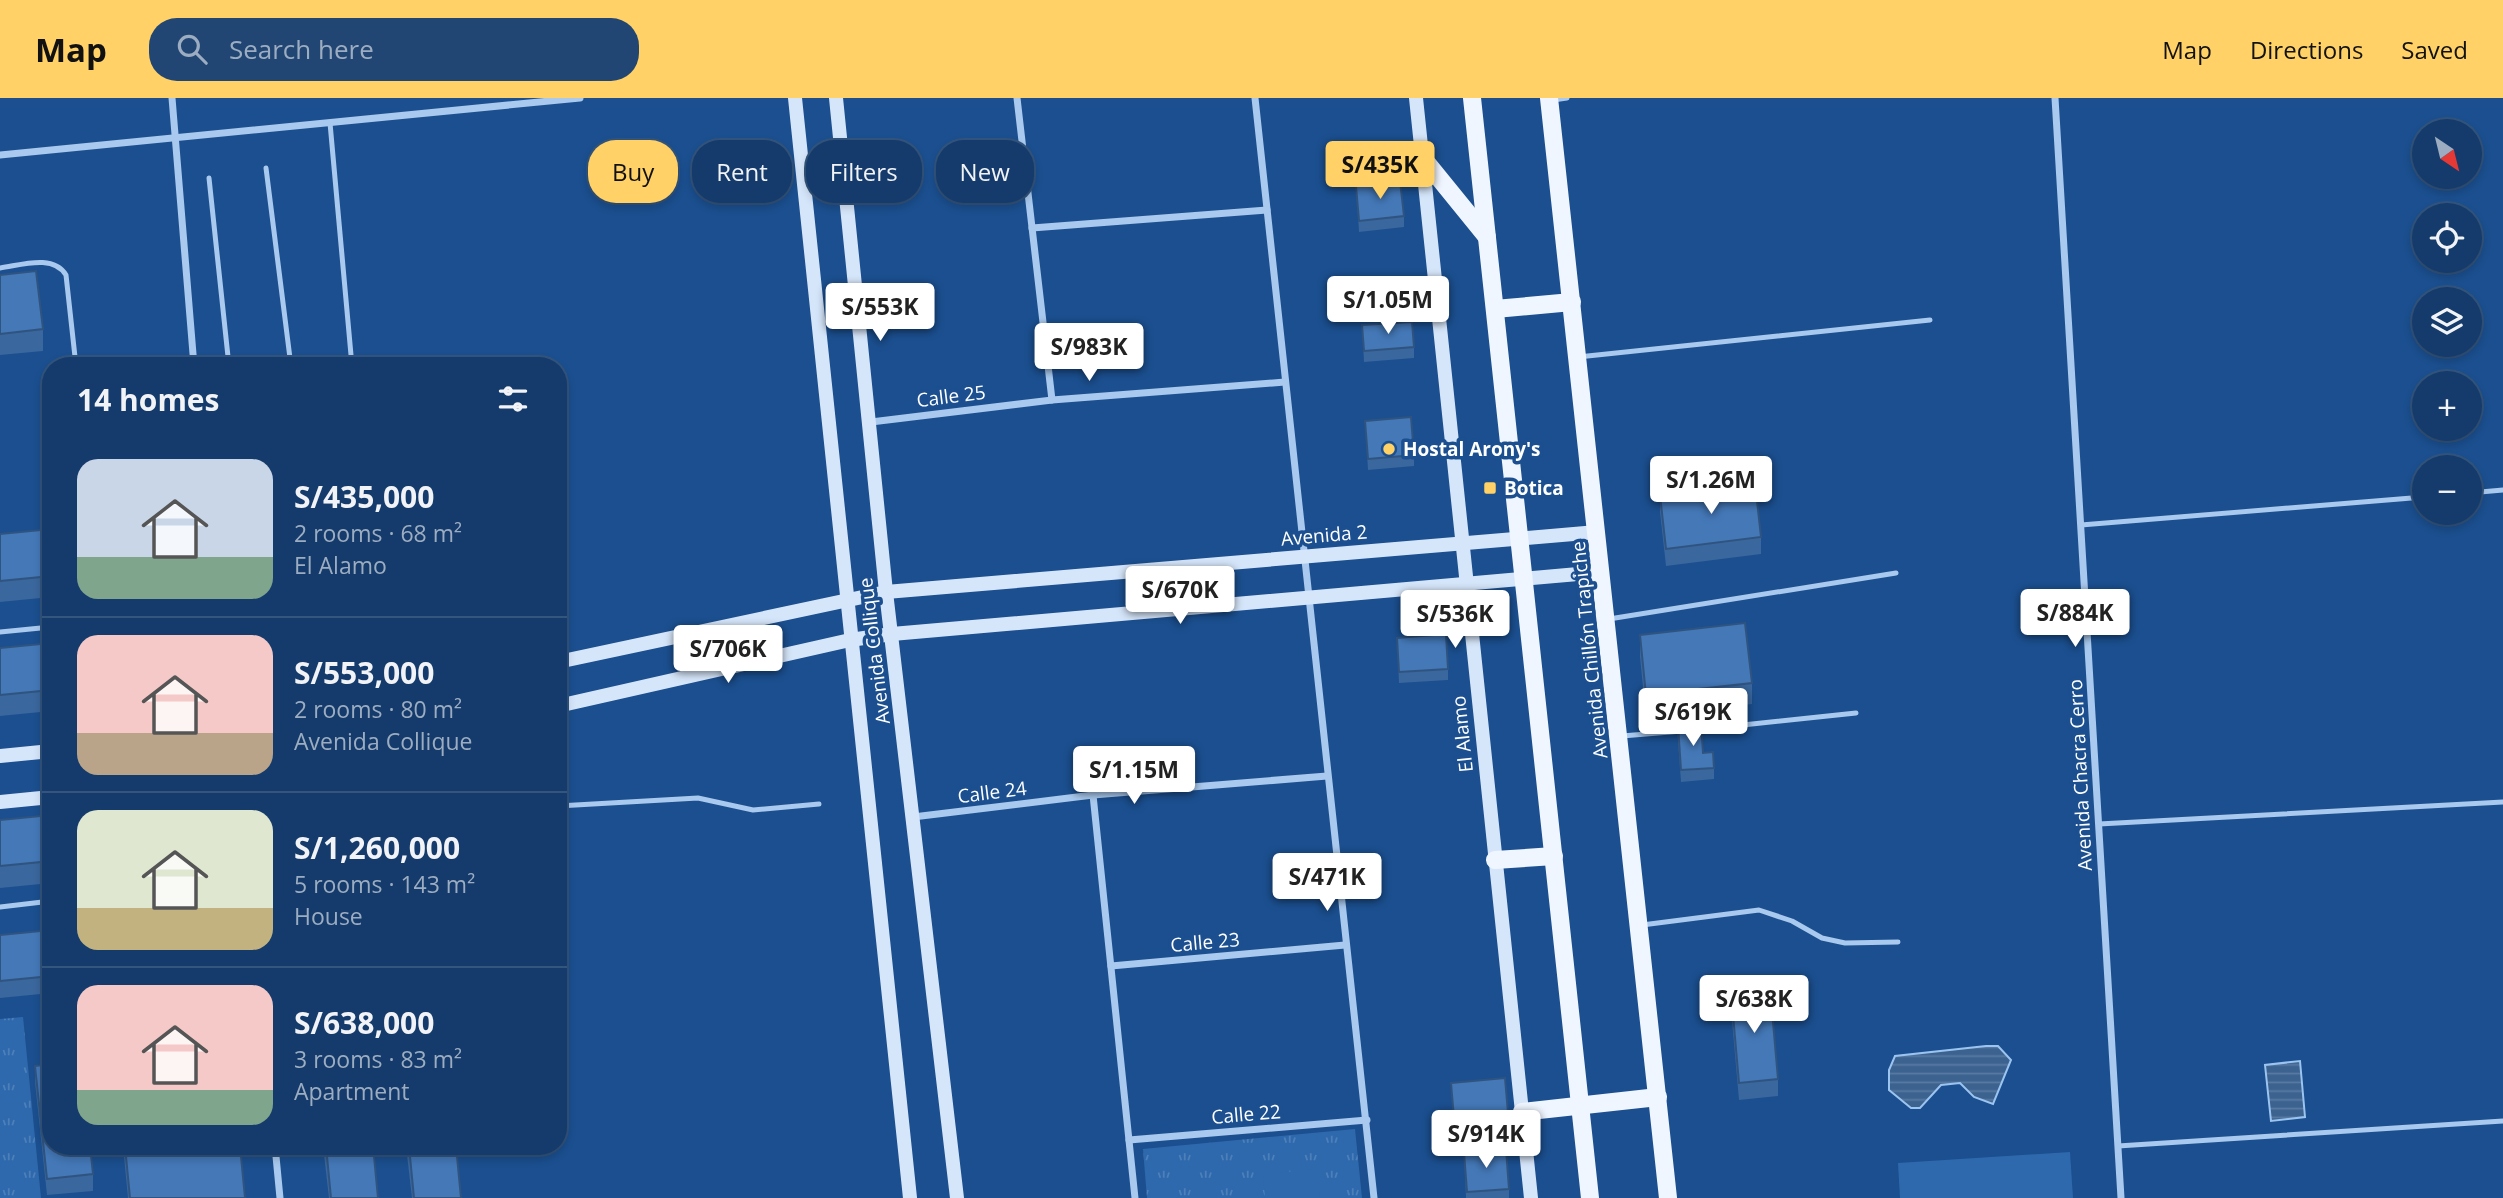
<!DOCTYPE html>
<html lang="en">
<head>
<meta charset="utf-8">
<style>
	:root { --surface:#143b6b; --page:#214673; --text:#f1f3f6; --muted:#9dadc1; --line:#33557e; --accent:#ffd166 }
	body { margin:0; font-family:"Open Sans",sans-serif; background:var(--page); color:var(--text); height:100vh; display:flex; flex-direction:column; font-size:26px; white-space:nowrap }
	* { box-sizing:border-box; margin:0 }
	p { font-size:23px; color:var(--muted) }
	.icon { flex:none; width:38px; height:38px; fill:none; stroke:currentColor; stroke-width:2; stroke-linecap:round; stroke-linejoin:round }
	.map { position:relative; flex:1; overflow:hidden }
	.side { position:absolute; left:42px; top:259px; width:525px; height:798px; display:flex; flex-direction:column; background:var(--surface); border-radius:28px; box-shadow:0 4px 10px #0003,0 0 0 2px var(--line) }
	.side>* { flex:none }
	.hud { position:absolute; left:588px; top:42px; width:665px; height:63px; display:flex; gap:14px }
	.needle { width:46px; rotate:145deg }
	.fabs { position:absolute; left:2412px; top:21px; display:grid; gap:14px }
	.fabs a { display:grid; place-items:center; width:70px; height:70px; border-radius:50%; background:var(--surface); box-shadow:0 4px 10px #0003,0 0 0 2px var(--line); font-size:35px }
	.price { position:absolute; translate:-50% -60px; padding:0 16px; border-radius:7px; background:#fff; color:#222; font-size:23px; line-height:46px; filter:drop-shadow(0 2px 4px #0008) }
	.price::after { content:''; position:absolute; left:50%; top:42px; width:21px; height:16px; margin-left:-10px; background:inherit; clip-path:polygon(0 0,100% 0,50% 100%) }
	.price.on { background:var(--accent); color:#111 }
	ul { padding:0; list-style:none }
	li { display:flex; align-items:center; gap:21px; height:175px; padding:0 35px }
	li+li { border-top:2px solid var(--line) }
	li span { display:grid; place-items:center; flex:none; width:196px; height:140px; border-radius:21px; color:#555 }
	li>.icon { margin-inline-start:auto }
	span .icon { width:84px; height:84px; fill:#fffc; stroke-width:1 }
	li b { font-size:30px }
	h2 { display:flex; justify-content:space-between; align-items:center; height:84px; padding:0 35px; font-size:30px }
	.pill { padding:0 24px; border-radius:28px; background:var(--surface); box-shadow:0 4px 10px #0003,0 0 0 2px var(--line); font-size:24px; line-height:63px }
	.pill.on { background:var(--accent); color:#111 }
	header { display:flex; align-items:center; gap:42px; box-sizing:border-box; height:98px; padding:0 35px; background:var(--accent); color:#111 }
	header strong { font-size:33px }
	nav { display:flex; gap:38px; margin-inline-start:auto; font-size:24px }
	.search { width:490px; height:63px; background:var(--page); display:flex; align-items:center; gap:18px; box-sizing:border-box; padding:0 24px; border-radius:28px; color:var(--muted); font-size:26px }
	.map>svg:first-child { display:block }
	.grass { fill:url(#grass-tufts) }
	.garden { fill:#2e69ad }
	.water { fill:url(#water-rules); stroke:#9cc4f0; stroke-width:2 }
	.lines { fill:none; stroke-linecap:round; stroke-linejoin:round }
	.lane { stroke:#a9c9ee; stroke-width:5 }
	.street { stroke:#a9c9ee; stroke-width:7 }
	.secondary { stroke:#d6e6fa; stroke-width:14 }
	.primary { stroke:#f0f6ff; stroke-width:18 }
	.wall { fill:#3a679d }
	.building { fill:#4478b7; stroke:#305480; stroke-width:2 }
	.poi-dot { fill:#ffd166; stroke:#1b4f8f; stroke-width:2.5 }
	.labels { text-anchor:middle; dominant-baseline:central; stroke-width:7; stroke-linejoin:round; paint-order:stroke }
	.street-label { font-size:19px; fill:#fff; stroke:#1b4f8f }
	.poi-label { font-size:19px; font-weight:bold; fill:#fff; stroke:#1b4f8f; text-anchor:start }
</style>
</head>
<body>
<header>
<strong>Map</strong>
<div class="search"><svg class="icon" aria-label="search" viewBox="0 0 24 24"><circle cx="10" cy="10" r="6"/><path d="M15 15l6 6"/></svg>Search here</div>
<nav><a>Map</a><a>Directions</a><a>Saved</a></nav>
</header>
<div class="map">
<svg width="2503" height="1100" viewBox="0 0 2503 1100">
	<defs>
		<pattern id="grass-tufts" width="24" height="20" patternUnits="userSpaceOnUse" patternTransform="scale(1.75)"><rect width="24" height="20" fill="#2e69ad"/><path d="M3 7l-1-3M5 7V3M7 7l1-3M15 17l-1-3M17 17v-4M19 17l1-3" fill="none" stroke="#4d80b9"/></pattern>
		<pattern id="water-rules" width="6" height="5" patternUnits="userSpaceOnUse" patternTransform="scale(1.75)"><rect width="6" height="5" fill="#3c6290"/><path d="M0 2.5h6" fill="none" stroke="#597aa1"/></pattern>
	</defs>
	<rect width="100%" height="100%" fill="#1b4f8f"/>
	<!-- grass -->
	<g class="grass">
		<polygon points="23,919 41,1100 0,1100 0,921"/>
		<polygon points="1355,1031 1362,1100 1147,1100 1143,1051"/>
	</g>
	<!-- garden -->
	<g class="garden">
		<polygon points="2070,1054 2073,1100 1900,1100 1898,1065"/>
		<polygon points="1318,1071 1320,1100 1265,1100 1263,1076"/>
	</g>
	<!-- water -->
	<g class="water">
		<polygon points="1986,948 1998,948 2011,962 1993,1006 1974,999 1960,985 1941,987 1920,1010 1911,1010 1889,992 1889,972 1895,958"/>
		<polygon points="2300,963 2305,1019 2271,1023 2265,967"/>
	</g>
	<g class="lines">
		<!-- lane -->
		<g class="lane">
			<polyline points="1553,2 1567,0"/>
			<polyline points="330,25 352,268"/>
			<polyline points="266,70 291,268"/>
			<polyline points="209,80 229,268"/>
			<path d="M0 170C22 167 53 156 66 177L76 268"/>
			<polyline points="1578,259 1930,222"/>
			<polyline points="2469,395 2503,392"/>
			<polyline points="2081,427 2424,399"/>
			<polyline points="1609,521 1896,475"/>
			<polyline points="0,534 51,529"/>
			<polyline points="1696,632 1856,615"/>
			<polyline points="1622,638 1682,633"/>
			<polyline points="558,708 698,700 753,712 819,706"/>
			<polyline points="2099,726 2503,704"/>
			<polyline points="0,809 51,803"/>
			<polyline points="1642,827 1759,812 1792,823 1822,840 1845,845 1898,844"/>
			<polyline points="2118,1048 2503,1023"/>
		</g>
		<!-- street -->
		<g class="street">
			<polyline points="172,0 194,268"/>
			<polyline points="1017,0 1052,302"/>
			<polyline points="1255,0 1374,1100"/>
			<polyline points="2055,0 2121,1100"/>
			<polyline points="0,57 580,0"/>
			<polyline points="1032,130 1267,112"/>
			<polyline points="871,324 1052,302 1285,284"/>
			<polyline points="1093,697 1135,1100"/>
			<polyline points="913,719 1093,697 1327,678"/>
			<polyline points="1111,868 1345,847"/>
			<polyline points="1129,1042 1367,1022"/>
			<polyline points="275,1048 280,1100"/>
		</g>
		<!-- secondary -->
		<g class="secondary">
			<polyline points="795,0 910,1100"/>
			<polyline points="836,0 886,494 957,1100"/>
			<polyline points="1416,0 1531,1100"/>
			<polyline points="729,528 742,532 752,546 742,566"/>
			<polyline points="558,564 886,494 1597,434"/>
			<polyline points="558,608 850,542 892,536 1601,474"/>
			<polyline points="0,658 51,653"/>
			<polyline points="0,704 51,699"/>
		</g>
		<!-- primary -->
		<g class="primary">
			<polyline points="1472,0 1590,1100"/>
			<polyline points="1549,0 1668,1100"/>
			<polyline points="1422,59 1487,139"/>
			<polyline points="1495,211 1572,204"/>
			<polyline points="1495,762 1554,758"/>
			<polyline points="1522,1014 1658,999"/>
		</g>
	</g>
	<!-- wall -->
	<g class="wall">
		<polygon points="1356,88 1404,118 1404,129 1359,134"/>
		<polygon points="0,177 43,231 43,253 0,257"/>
		<polygon points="1362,227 1414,249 1414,260 1364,264"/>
		<polygon points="1365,323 1414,357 1414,368 1368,372"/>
		<polygon points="1660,397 1761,439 1761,456 1666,468 1660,414"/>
		<polygon points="51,431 51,499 0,504 0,436"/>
		<polygon points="1640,537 1752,585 1752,606 1700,612 1703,655 1714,670 1714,681 1681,684 1676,615 1646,619 1640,559"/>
		<polygon points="1397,540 1448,571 1448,582 1399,585"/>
		<polygon points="51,545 51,613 0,618 0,550"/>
		<polygon points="51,717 51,785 0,790 0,722"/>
		<polygon points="51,832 51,895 0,900 0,837"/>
		<polygon points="1731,894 1778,981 1778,998 1739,1002 1731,911"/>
		<polygon points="35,968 93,1076 93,1093 47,1097 35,984"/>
		<polygon points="1451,985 1508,1015 1508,1026 1454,1031"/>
		<polygon points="123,1048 240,1048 245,1100 128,1100"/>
		<polygon points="323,1048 373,1048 378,1100 329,1100"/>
		<polygon points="406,1048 456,1048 461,1100 412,1100"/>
		<polygon points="1464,1054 1509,1091 1509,1100 1466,1100"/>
	</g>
	<!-- building -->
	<g class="building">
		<polygon points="1400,83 1404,118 1359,123 1356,88"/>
		<polygon points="36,173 43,231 0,236 0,177"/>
		<polygon points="1412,224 1414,249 1364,253 1362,227"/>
		<polygon points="1411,319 1414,357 1368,361 1365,323"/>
		<polygon points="1755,385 1761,439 1666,451 1660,397"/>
		<polygon points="51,431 51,478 0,483 0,436"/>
		<polygon points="1745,525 1752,585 1699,591 1700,603 1677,606 1676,594 1646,597 1640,537"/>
		<polygon points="1446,536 1448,571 1399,574 1397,540"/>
		<polygon points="51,545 51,592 0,597 0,550"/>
		<polygon points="1701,624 1703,655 1713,654 1714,670 1681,672 1678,627"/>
		<polygon points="51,717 51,763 0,768 0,722"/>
		<polygon points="51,832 51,878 0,883 0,837"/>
		<polygon points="1770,890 1778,981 1739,985 1731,894"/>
		<polygon points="51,966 51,1048 90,1048 93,1076 47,1081 35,968"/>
		<polygon points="1505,980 1508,1015 1454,1020 1451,985"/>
		<polygon points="125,1048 240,1048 245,1100 130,1100"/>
		<polygon points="326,1048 373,1048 378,1100 331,1100"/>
		<polygon points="409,1048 456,1048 461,1100 414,1100"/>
		<polygon points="1506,1051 1509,1091 1467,1094 1464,1054"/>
	</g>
	<!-- markers -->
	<g class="poi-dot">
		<circle cx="1389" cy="351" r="7"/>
		<rect x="1483" y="383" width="14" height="14" rx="3.5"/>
	</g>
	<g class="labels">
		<!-- street labels -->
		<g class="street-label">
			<text transform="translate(951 298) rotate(-7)">Calle 25</text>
			<text transform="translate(1324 437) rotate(-5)">Avenida 2</text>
			<text transform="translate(1589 552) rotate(-96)">Avenida Chillón Trapiche</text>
			<text transform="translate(874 553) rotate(-97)">Avenida Collique</text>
			<text transform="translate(1462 636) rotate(-96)">El Alamo</text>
			<text transform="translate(2080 677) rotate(-93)">Avenida Chacra Cerro</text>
			<text transform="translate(992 694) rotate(-7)">Calle 24</text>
			<text transform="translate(1205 844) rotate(-5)">Calle 23</text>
			<text transform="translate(1246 1016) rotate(-5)">Calle 22</text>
		</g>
		<!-- poi labels -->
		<g class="poi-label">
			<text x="1403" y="351">Hostal Arony's</text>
			<text x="1504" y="390">Botica</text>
		</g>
	</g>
</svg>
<div class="fabs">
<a><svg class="needle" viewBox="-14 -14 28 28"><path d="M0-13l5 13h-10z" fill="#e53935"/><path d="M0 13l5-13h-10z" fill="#9dadc1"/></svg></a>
<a><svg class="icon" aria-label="locate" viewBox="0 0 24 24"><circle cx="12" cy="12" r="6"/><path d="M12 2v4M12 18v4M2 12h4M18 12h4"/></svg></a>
<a><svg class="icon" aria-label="layers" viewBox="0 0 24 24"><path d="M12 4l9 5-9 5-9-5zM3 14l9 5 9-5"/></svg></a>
<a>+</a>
<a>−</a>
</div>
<b class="price on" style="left:1380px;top:103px">S/435K</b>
<b class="price" style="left:1388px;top:238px">S/1.05M</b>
<b class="price" style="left:880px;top:245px">S/553K</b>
<b class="price" style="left:1089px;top:285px">S/983K</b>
<b class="price" style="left:1711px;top:418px">S/1.26M</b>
<b class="price" style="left:1180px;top:528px">S/670K</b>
<b class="price" style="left:2075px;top:551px">S/884K</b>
<b class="price" style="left:1455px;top:552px">S/536K</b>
<b class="price" style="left:728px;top:587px">S/706K</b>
<b class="price" style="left:1693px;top:650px">S/619K</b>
<b class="price" style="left:1134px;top:708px">S/1.15M</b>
<b class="price" style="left:1327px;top:815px">S/471K</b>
<b class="price" style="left:1754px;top:937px">S/638K</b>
<b class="price" style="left:1486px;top:1072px">S/914K</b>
<div class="hud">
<a class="pill on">Buy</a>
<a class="pill">Rent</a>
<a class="pill">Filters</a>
<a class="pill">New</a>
</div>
<section class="side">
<h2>14 homes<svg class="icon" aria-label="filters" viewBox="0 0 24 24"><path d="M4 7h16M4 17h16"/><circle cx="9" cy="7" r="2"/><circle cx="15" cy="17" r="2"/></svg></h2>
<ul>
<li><span style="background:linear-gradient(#c9d6e8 70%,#7fa58c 0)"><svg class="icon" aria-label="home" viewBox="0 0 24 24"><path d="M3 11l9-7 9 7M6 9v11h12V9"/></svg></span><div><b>S/435,000</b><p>2 rooms · 68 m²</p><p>El Alamo</p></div></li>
<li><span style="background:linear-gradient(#f6c9c9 70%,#b9a48a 0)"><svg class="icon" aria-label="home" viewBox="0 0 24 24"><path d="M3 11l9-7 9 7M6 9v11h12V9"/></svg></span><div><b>S/553,000</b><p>2 rooms · 80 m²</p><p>Avenida Collique</p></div></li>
<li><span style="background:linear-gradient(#dfe7d0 70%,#c2b280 0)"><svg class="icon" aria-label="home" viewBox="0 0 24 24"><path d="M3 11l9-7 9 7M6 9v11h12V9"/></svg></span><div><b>S/1,260,000</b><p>5 rooms · 143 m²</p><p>House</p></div></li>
<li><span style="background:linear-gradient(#f6c9c9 75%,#7fa58c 0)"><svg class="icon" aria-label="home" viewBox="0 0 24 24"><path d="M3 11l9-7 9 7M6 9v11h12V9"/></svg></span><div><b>S/638,000</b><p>3 rooms · 83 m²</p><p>Apartment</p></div></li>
</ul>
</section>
</div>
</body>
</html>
